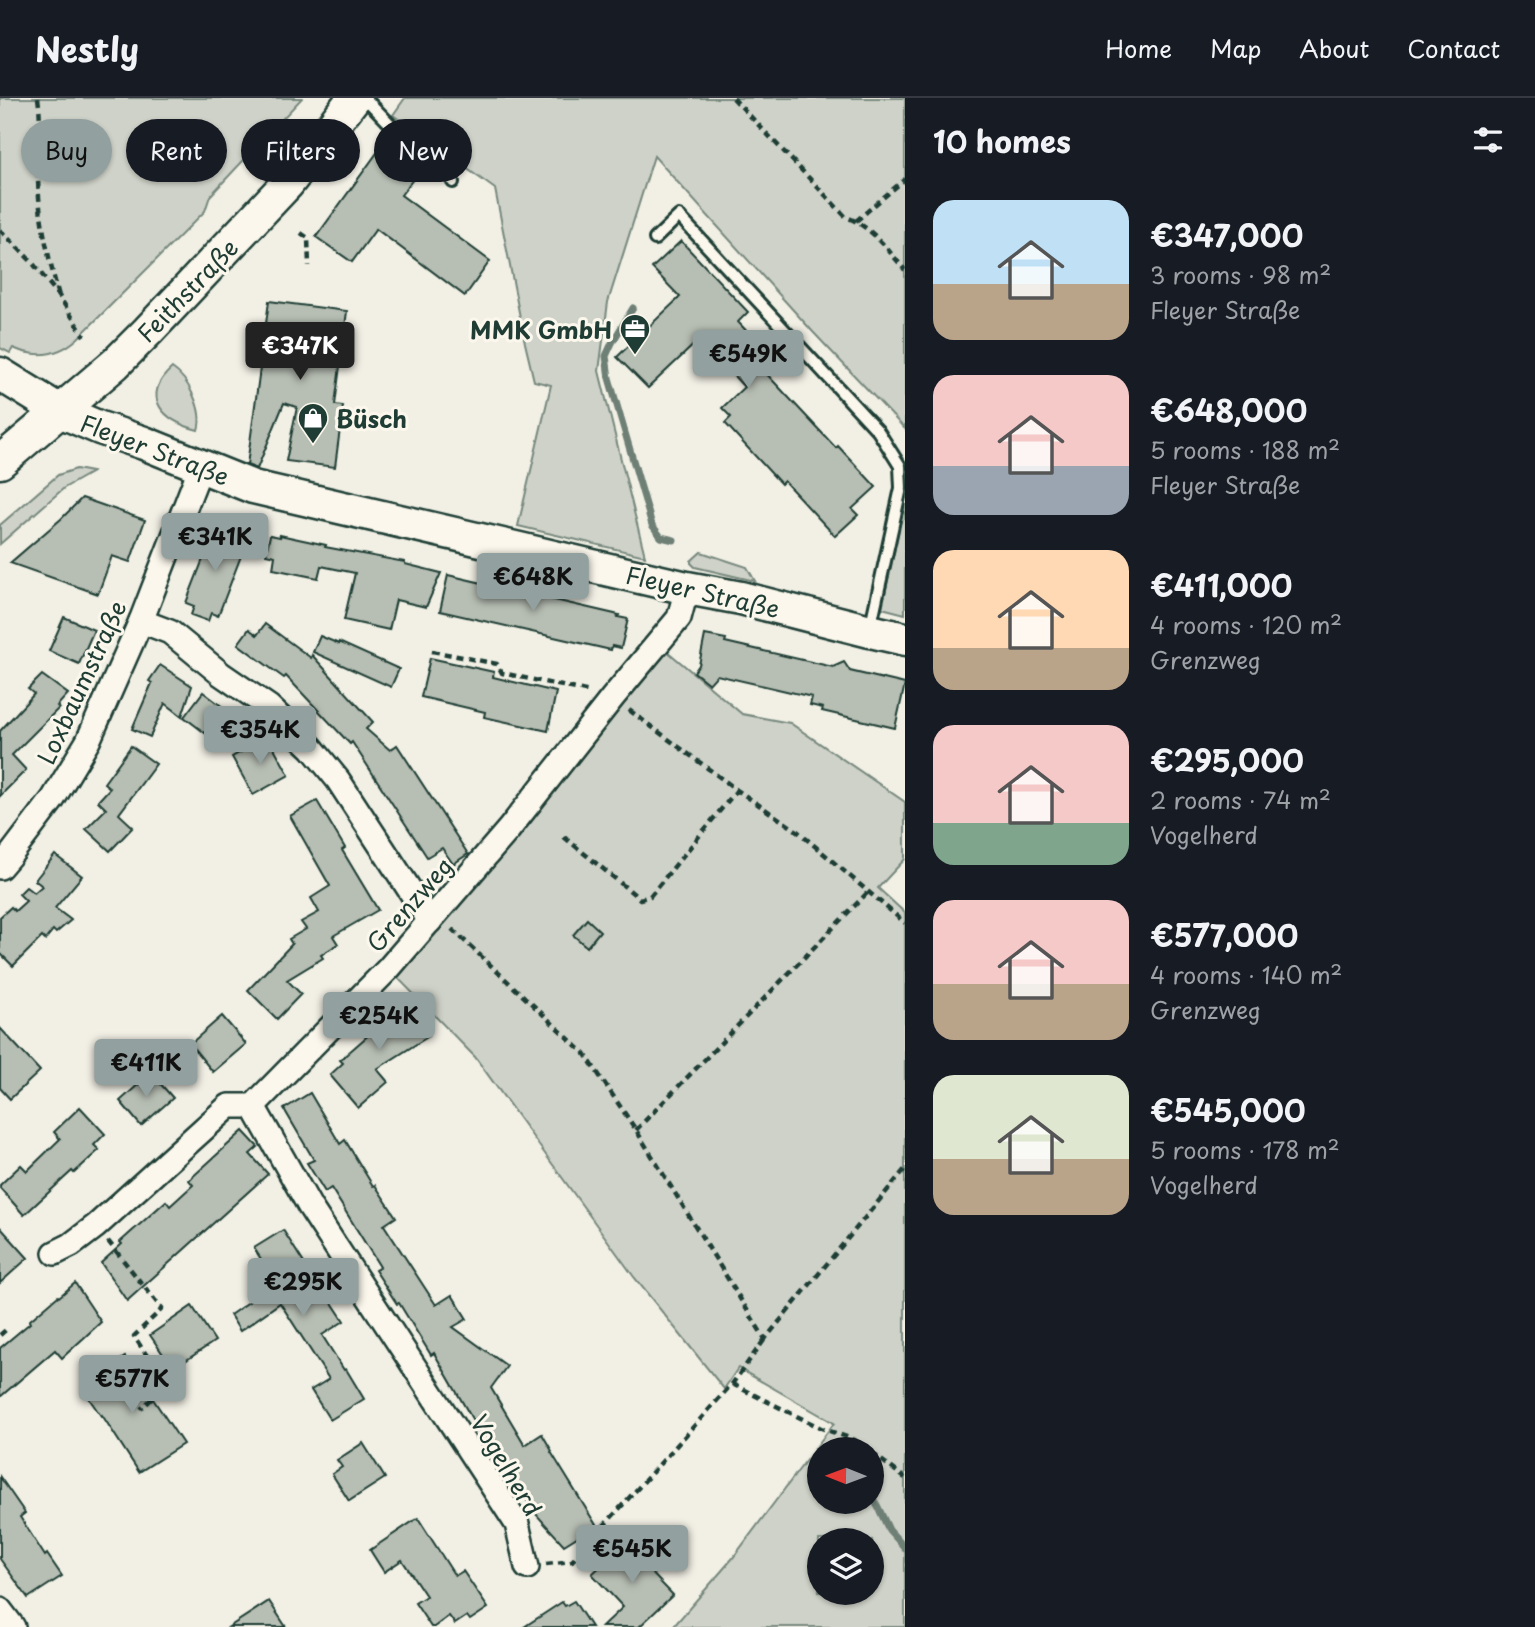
<!DOCTYPE html>
<html lang="en">
<head>
<meta charset="utf-8">
<style>
	:root { --surface:#171b24; --page:#242831; --text:#f1f3f6; --muted:#9ea1a6; --line:#363941; --accent:#92a19f }
	body { margin:0; font-family:"Playpen Sans",sans-serif; background:var(--page); color:var(--text); height:100vh; display:flex; flex-direction:column; font-size:26px; white-space:nowrap }
	* { box-sizing:border-box; margin:0 }
	p { font-size:23px; color:var(--muted) }
	.icon { flex:none; width:38px; height:38px; fill:none; stroke:currentColor; stroke-width:2; stroke-linecap:round; stroke-linejoin:round }
	.map { position:relative; flex:1; overflow:hidden }
	.sheet { display:flex; flex-direction:column; background:var(--surface); width:630px }
	.sheet>* { flex:none }
	.guide { position:absolute; left:21px; top:21px; width:665px; height:63px; display:flex; gap:14px }
	.needle { width:46px; rotate:271deg }
	.fabs { position:absolute; left:807px; top:1339px; display:grid; gap:14px }
	.fabs a { display:grid; place-items:center; width:77px; height:77px; border-radius:50%; background:var(--surface); box-shadow:0 2px 5px #0004; font-size:35px }
	.price { position:absolute; translate:-50% -60px; padding:0 16px; border-radius:7px; background:var(--accent); color:#111; font-size:23px; line-height:46px; filter:drop-shadow(0 2px 4px #0008) }
	.price::after { content:''; position:absolute; left:50%; top:42px; width:21px; height:16px; margin-left:-10px; background:inherit; clip-path:polygon(0 0,100% 0,50% 100%) }
	.price.on { background:#222; color:#fff }
	ul { padding:0; list-style:none }
	li { display:flex; align-items:center; gap:21px; height:175px; padding:0 28px }
	li span { display:grid; place-items:center; flex:none; width:196px; height:140px; border-radius:21px; color:#555 }
	li>.icon { margin-inline-start:auto }
	span .icon { width:84px; height:84px; fill:#fffc; stroke-width:1 }
	li b { font-size:30px }
	h2 { display:flex; justify-content:space-between; align-items:center; height:84px; padding:0 28px; font-size:30px }
	.pill { padding:0 24px; border-radius:32px; background:var(--surface); box-shadow:0 2px 5px #0004; font-size:24px; line-height:63px }
	.pill.on { background:var(--accent); color:#111 }
	header { display:flex; align-items:center; gap:42px; box-sizing:border-box; height:98px; padding:0 35px; background:var(--surface); border-bottom:2px solid var(--line) }
	header strong { font-size:33px }
	nav { display:flex; gap:38px; margin-inline-start:auto; font-size:24px }
	main { display:flex; flex:1; min-height:0 }
	.map>svg:first-child { display:block }
	.green { fill:#cfd2c8; stroke:#77887e; stroke-width:2; fill-rule:evenodd }
	.lines { fill:none; stroke-linecap:round; stroke-linejoin:round }
	.stream { stroke:#6e7f75; stroke-width:7 }
	.building { fill:#b7beb3; stroke:#1f3d34; stroke-width:2 }
	.lane-casing { stroke:#1f3d34; stroke-width:16 }
	.street-casing { stroke:#1f3d34; stroke-width:28 }
	.secondary-casing { stroke:#1f3d34; stroke-width:37 }
	.path { stroke:#1f3d34; stroke-width:4.5; stroke-dasharray:7 5; stroke-linecap:butt }
	.lane { stroke:#fbf7ec; stroke-width:10 }
	.street { stroke:#fbf7ec; stroke-width:23 }
	.secondary { stroke:#fbf7ec; stroke-width:32 }
	.labels { text-anchor:middle; dominant-baseline:central; stroke-width:6; stroke-linejoin:round; paint-order:stroke }
	.street-label { font-size:24px; fill:#1f3d34; stroke:#fbf7ec }
	.poi-label { font-size:24px; font-weight:bold; fill:#1f3d34; stroke:#fbf7ec; text-anchor:end }
</style>
</head>
<body>
<header>
<strong>Nestly</strong>
<nav><a>Home</a><a>Map</a><a>About</a><a>Contact</a></nav>
</header>
<main>
<div class="map">
<svg width="905" height="1529" viewBox="0 0 905 1529">
	<rect width="100%" height="100%" fill="#f2f0e5"/>
	<filter id="ink" filterUnits="userSpaceOnUse"><feTurbulence type="fractalNoise" baseFrequency=".0143" numOctaves="2"/><feDisplacementMap in="SourceGraphic" scale="14" xChannelSelector="R" yChannelSelector="G"/><feConvolveMatrix kernelMatrix="1 2 1 2 8 2 1 2 1" color-interpolation-filters="sRGB"/></filter>
	<g filter="url(#ink)">
		<!-- green -->
		<g class="green">
			<path d="M0 0H302L210 98 205 113 77 241C58 258 36 260 13 250L10 255 0 250Z"/>
			<polygon points="405,0 905,0 905,331 813,234 654,58 608,204 599,273 645,458 518,428 551,287 534,283 525,245 495,91 393,17"/>
			<path d="M172 270C189 281 204 313 198 332 164 323 139 300 172 270Z"/>
			<polygon points="76,371 92,374 64,390 0,446 0,427 58,377"/>
			<polygon points="905,403 905,516 882,510"/>
			<polygon points="701,454 747,469 755,483 695,469 691,465 691,463"/>
			<path d="M667 553 742 616 790 625 905 704V761L878 790 905 815V1529H673L732 1461 834 1325 738 1270 724 1291 634 1179 475 959 396 878ZM819 1351H872V1404H819ZM819 1442H872V1494H819Z"/>
		</g>
		<g class="lines">
			<!-- stream -->
			<g class="stream">
				<polyline points="633,210 612,245 606,258 609,280 652,427 661,439 674,442"/>
				<polyline points="872,1398 878,1409 889,1432 905,1450"/>
			</g>
		</g>
		<!-- building -->
		<g class="building">
			<polygon points="390,37 427,63 401,97 490,163 465,198 376,131 352,164 316,139"/>
			<polygon points="681,143 748,214 738,224 773,261 762,271 836,350 838,348 876,389 852,411 858,417 835,438 784,383 781,386 725,325 731,319 722,310 744,289 700,241 648,290 617,259 680,199 652,170"/>
			<polygon points="269,203 347,213 335,307 343,308 335,369 286,363 297,309 284,305 257,371 247,367"/>
			<polygon points="82,400 145,422 130,464 112,458 98,496 10,465 61,421"/>
			<polygon points="219,420 235,426 228,444 244,450 218,518 211,515 208,523 191,517 194,508 186,505"/>
			<polygon points="270,437 280,439 280,437 326,447 325,449 405,464 405,466 441,475 426,509 396,502 389,532 344,522 355,475 321,468 318,480 273,471 275,458 266,456"/>
			<polygon points="448,477 619,517 618,519 628,521 621,550 612,548 611,552 440,513"/>
			<polygon points="64,519 94,532 79,566 49,553"/>
			<polygon points="265,526 311,560 312,557 373,624 366,631 390,652 397,647 468,756 453,766 442,750 427,759 352,644 350,646 286,578 284,580 238,546 249,531 257,537"/>
			<polygon points="705,537 726,541 725,544 833,569 844,564 850,573 905,586 895,630 822,613 823,610 810,607 812,599 717,577 709,586 694,574 699,567"/>
			<polygon points="320,538 339,546 339,544 399,571 391,589 313,554"/>
			<polygon points="430,560 494,574 493,579 556,594 548,633 484,619 485,614 421,599"/>
			<polygon points="160,567 192,588 182,618 165,605 150,639 132,631 152,585 149,583"/>
			<polygon points="42,577 68,596 57,608 59,610 12,657 26,672 0,698 0,633 34,596 28,591"/>
			<polygon points="203,594 236,619 217,644 184,619"/>
			<polygon points="268,639 289,677 253,697 232,659"/>
			<polygon points="131,648 156,666 119,716 133,729 110,753 86,731 106,711 98,703 110,690 104,685"/>
			<polygon points="317,703 345,750 342,752 378,812 333,838 338,846 321,857 323,860 287,882 301,896 277,921 248,892 292,846 289,841 306,831 301,824 319,814 311,800 330,788 290,718"/>
			<polygon points="55,757 82,778 55,810 71,822 56,835 53,832 45,842 42,839 13,868 0,855 0,819 11,809 15,813 26,803 19,796 26,789 34,795 42,788 35,782"/>
			<polygon points="587,821 600,833 587,849 573,837"/>
			<polygon points="405,900 429,938 377,971 388,984 358,1010 330,977 343,965 340,962 380,927 375,919"/>
			<polygon points="222,918 246,946 213,974 190,946"/>
			<polygon points="0,930 40,973 10,1001 0,990"/>
			<polygon points="151,975 173,1000 141,1028 120,1003"/>
			<polygon points="310,995 340,1046 345,1042 373,1088 375,1087 396,1119 384,1127 436,1207 452,1197 467,1221 453,1229 507,1268 491,1290 525,1347 542,1336 552,1353 551,1354 596,1427 564,1447 534,1414 485,1336 482,1338 434,1255 431,1257 399,1205 397,1206 375,1172 380,1169 331,1090 325,1094 307,1065 314,1062 284,1011"/>
			<polygon points="80,1009 105,1036 94,1047 99,1052 74,1075 72,1073 24,1117 0,1090 0,1087 21,1067 27,1073 60,1041 54,1034"/>
			<polygon points="243,1033 258,1049 250,1056 268,1076 127,1203 101,1165 122,1146 120,1144 166,1103 170,1108 193,1087 189,1082"/>
			<polygon points="0,1129 28,1160 0,1185"/>
			<polygon points="283,1132 319,1189 321,1188 344,1223 322,1237 344,1272 346,1271 364,1301 330,1322 311,1292 329,1281 280,1205 240,1233 230,1217 276,1185 254,1150"/>
			<polygon points="75,1185 101,1224 62,1260 55,1252 0,1299 0,1250 30,1225 29,1223 58,1198 59,1199"/>
			<polygon points="192,1208 215,1243 173,1271 150,1237"/>
			<polygon points="125,1259 183,1346 139,1374 102,1317 101,1318 84,1293 84,1286"/>
			<polygon points="363,1345 385,1380 349,1403 332,1376 342,1369 337,1362"/>
			<polygon points="0,1379 25,1415 20,1419 45,1458 47,1456 62,1478 28,1500 0,1461"/>
			<polygon points="418,1420 455,1478 463,1473 488,1510 470,1522 467,1518 455,1526 449,1518 434,1529 431,1529 415,1505 426,1498 402,1462 384,1474 370,1452"/>
			<polygon points="636,1435 653,1453 641,1464 673,1497 639,1529 602,1529 623,1509 592,1476"/>
			<polygon points="269,1503 286,1529 229,1529"/>
			<polygon points="574,1503 591,1529 524,1529 562,1504 565,1508"/>
		</g>
		<g class="lines">
			<!-- lane casing -->
			<g class="lane-casing">
				<g id="lane">
					<polyline points="365,0 392,28 443,63 453,84"/>
					<polyline points="655,141 679,118 878,333 900,368 901,390 870,531"/>
				</g>
			</g>
			<!-- street casing -->
			<g class="street-casing">
				<g id="street">
					<polyline points="141,523 170,534 221,576 269,609 312,650 338,682 430,823"/>
					<polyline points="0,769 12,755 53,701 88,643 141,523 201,368"/>
					<polyline points="253,1008 310,1109 517,1426 527,1469"/>
					<polyline points="55,1155 71,1147 96,1128 229,1008 253,1008 389,870 509,731 613,599 679,520 687,490"/>
					<polyline points="0,1512 13,1529"/>
				</g>
			</g>
			<!-- secondary casing -->
			<g class="secondary-casing">
				<g id="secondary">
					<polyline points="0,276 60,313 100,330 144,345 253,389 687,490 741,500 870,533 905,541"/>
					<polyline points="0,364 115,266 148,233 288,85 354,0"/>
				</g>
			</g>
			<!-- path -->
			<g class="path">
				<path d="M38 0C42 26 38 50 38 76 38 117 48 158 59 198"/>
				<path d="M733 0 846 119C871 128 888 152 905 172"/>
				<polyline points="856,123 905,81"/>
				<polyline points="0,132 31,163 59,198 84,238"/>
				<polyline points="301,135 308,140 309,168"/>
				<polyline points="432,553 497,566 502,575 590,594"/>
				<polyline points="629,612 737,692 796,732 905,825"/>
				<polyline points="564,739 640,801 650,798 737,692"/>
				<polyline points="452,831 585,956 636,1032 765,1241 905,1071"/>
				<polyline points="636,1032 868,794"/>
				<polyline points="108,1143 162,1211 134,1238 166,1287 141,1311"/>
				<polyline points="0,1237 8,1230"/>
				<polyline points="732,1286 821,1330 855,1342 866,1351"/>
				<polyline points="872,1355 905,1380"/>
				<polyline points="546,1466 572,1463 732,1286 765,1241"/>
			</g>
			<!-- lane -->
			<use href="#lane" class="lane"/>
			<!-- street -->
			<use href="#street" class="street"/>
			<!-- secondary -->
			<use href="#secondary" class="secondary"/>
		</g>
	</g>
	<!-- icons -->
	<defs>
		<g id="office-pin" transform="scale(1.575)"><path d="M0 17L-7.5 6A9.5 9.5 0 1 1 7.5 6Z" fill="#1f3d34" stroke="#fbf7ec"/><path d="M-6-3h4V-5.5h4V-3h4V5H-6ZM-1-4.5V-3h2v-1.5ZM-6 0V1H6V0Z" fill="#fff"/></g>
		<g id="shop-pin" transform="scale(1.575)"><path d="M0 17L-7.5 6A9.5 9.5 0 1 1 7.5 6Z" fill="#1f3d34" stroke="#fbf7ec"/><path d="M-5-2.5h2.3a2.7 3.5 0 0 1 5.4 0H5L5.5 6h-11ZM-1.5-2.5h3a1.5 2.3 0 0 0-3 0Z" fill="#fff"/></g>
	</defs>
	<g fill-rule="evenodd">
		<use href="#office-pin" x="635" y="231"/>
		<use href="#shop-pin" x="313" y="320"/>
	</g>
	<g class="labels">
		<!-- street labels -->
		<g class="street-label">
			<text transform="translate(187 192) rotate(-46)">Feithstraße</text>
			<text transform="translate(155 351) rotate(21)">Fleyer Straße</text>
			<text transform="translate(703 493) rotate(13)">Fleyer Straße</text>
			<text transform="translate(81 584) rotate(-65)">Loxbaumstraße</text>
			<text transform="translate(409 806) rotate(-49)">Grenzweg</text>
			<text transform="translate(507 1367) rotate(59)">Vogelherd</text>
		</g>
		<!-- poi labels -->
		<g class="poi-label">
			<text x="612" y="231">MMK GmbH</text>
			<text x="336" y="320" text-anchor="start">Büsch</text>
		</g>
	</g>
</svg>
<div class="fabs">
<a><svg class="needle" viewBox="-14 -14 28 28"><path d="M0-13l5 13h-10z" fill="#e53935"/><path d="M0 13l5-13h-10z" fill="#9ea1a6"/></svg></a>
<a><svg class="icon" aria-label="layers" viewBox="0 0 24 24"><path d="M12 4l9 5-9 5-9-5zM3 14l9 5 9-5"/></svg></a>
</div>
<b class="price on" style="left:300px;top:284px">€347K</b>
<b class="price" style="left:748px;top:292px">€549K</b>
<b class="price" style="left:215px;top:475px">€341K</b>
<b class="price" style="left:533px;top:515px">€648K</b>
<b class="price" style="left:260px;top:668px">€354K</b>
<b class="price" style="left:379px;top:954px">€254K</b>
<b class="price" style="left:146px;top:1001px">€411K</b>
<b class="price" style="left:303px;top:1220px">€295K</b>
<b class="price" style="left:132px;top:1317px">€577K</b>
<b class="price" style="left:632px;top:1487px">€545K</b>
<div class="guide">
<a class="pill on">Buy</a>
<a class="pill">Rent</a>
<a class="pill">Filters</a>
<a class="pill">New</a>
</div>
</div>
<section class="sheet">
<h2>10 homes<svg class="icon" aria-label="filters" viewBox="0 0 24 24"><path d="M4 7h16M4 17h16"/><circle cx="9" cy="7" r="2"/><circle cx="15" cy="17" r="2"/></svg></h2>
<ul>
<li><span style="background:linear-gradient(#bfe0f5 60%,#b9a48a 0)"><svg class="icon" aria-label="home" viewBox="0 0 24 24"><path d="M3 11l9-7 9 7M6 9v11h12V9"/></svg></span><div><b>€347,000</b><p>3 rooms · 98 m²</p><p>Fleyer Straße</p></div></li>
<li><span style="background:linear-gradient(#f6c9c9 65%,#9aa5b1 0)"><svg class="icon" aria-label="home" viewBox="0 0 24 24"><path d="M3 11l9-7 9 7M6 9v11h12V9"/></svg></span><div><b>€648,000</b><p>5 rooms · 188 m²</p><p>Fleyer Straße</p></div></li>
<li><span style="background:linear-gradient(#ffd9b3 70%,#b9a48a 0)"><svg class="icon" aria-label="home" viewBox="0 0 24 24"><path d="M3 11l9-7 9 7M6 9v11h12V9"/></svg></span><div><b>€411,000</b><p>4 rooms · 120 m²</p><p>Grenzweg</p></div></li>
<li><span style="background:linear-gradient(#f6c9c9 70%,#7fa58c 0)"><svg class="icon" aria-label="home" viewBox="0 0 24 24"><path d="M3 11l9-7 9 7M6 9v11h12V9"/></svg></span><div><b>€295,000</b><p>2 rooms · 74 m²</p><p>Vogelherd</p></div></li>
<li><span style="background:linear-gradient(#f6c9c9 60%,#b9a48a 0)"><svg class="icon" aria-label="home" viewBox="0 0 24 24"><path d="M3 11l9-7 9 7M6 9v11h12V9"/></svg></span><div><b>€577,000</b><p>4 rooms · 140 m²</p><p>Grenzweg</p></div></li>
<li><span style="background:linear-gradient(#dfe7d0 60%,#b9a48a 0)"><svg class="icon" aria-label="home" viewBox="0 0 24 24"><path d="M3 11l9-7 9 7M6 9v11h12V9"/></svg></span><div><b>€545,000</b><p>5 rooms · 178 m²</p><p>Vogelherd</p></div></li>
</ul>
</section>
</main>
</body>
</html>
